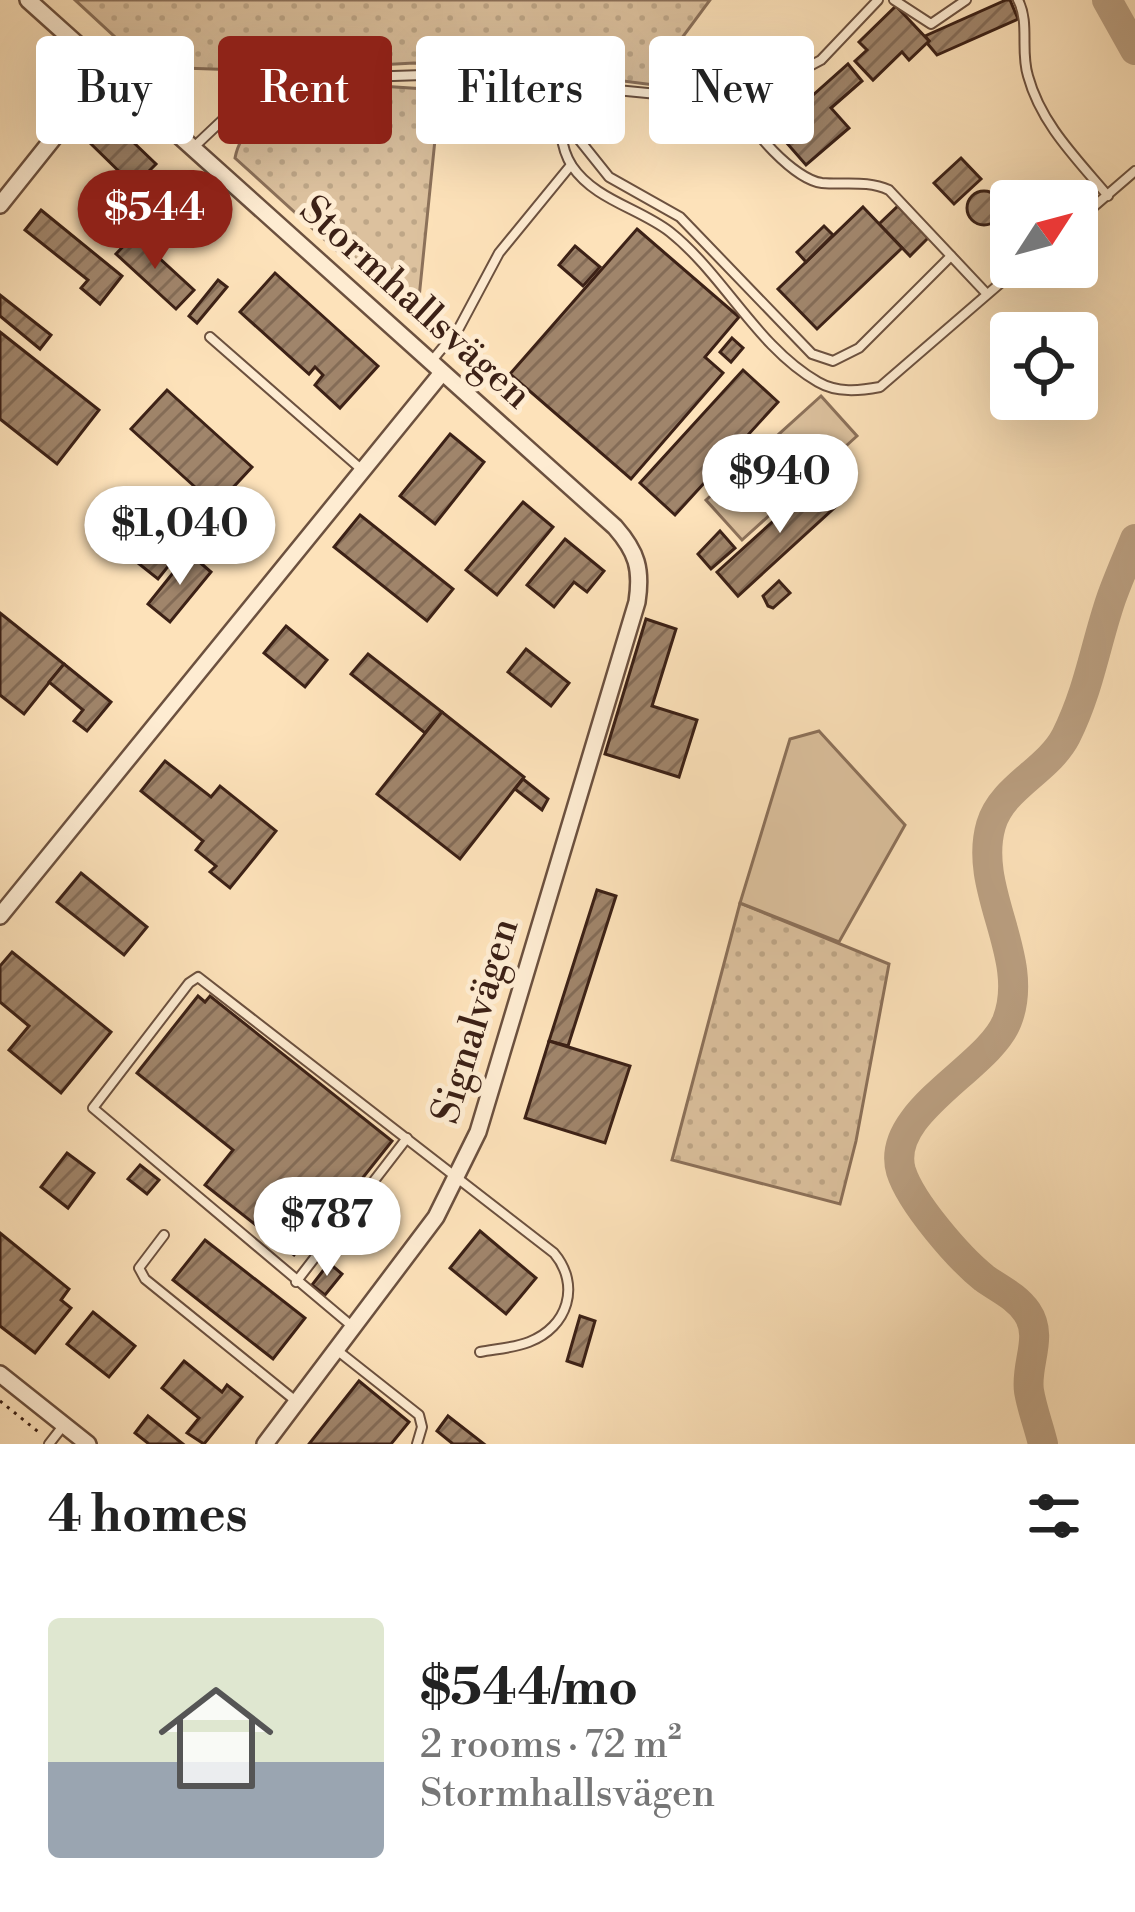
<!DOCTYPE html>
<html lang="en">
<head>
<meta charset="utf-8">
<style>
	:root { --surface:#fff; --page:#f2f2f2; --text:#222; --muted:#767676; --accent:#8f2418 }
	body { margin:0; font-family:"Libre Bodoni",serif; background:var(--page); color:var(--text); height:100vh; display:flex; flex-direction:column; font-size:45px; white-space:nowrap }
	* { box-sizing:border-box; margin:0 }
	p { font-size:39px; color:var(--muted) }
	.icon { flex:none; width:66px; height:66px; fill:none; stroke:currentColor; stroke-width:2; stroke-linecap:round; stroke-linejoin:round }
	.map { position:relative; height:1444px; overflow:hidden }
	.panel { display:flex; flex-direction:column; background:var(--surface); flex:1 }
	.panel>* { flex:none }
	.top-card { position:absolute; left:36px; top:36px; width:1065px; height:108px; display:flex; gap:24px }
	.needle { width:78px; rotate:54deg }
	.controls { position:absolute; left:990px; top:180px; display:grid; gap:24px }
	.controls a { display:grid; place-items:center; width:108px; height:108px; border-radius:12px; background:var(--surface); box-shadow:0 12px 48px #0002; font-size:60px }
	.price { position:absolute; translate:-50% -102px; padding:0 27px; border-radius:42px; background:#fff; color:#222; font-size:39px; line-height:78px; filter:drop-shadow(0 3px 6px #0008) }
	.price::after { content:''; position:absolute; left:50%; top:72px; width:36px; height:27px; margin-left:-18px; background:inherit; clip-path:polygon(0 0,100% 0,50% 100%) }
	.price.current { background:var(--accent); color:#fff }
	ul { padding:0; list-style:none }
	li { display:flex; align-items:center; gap:36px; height:300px; padding:0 48px }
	li span { display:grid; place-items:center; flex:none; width:336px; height:240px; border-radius:12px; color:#555 }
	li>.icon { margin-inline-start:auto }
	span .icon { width:144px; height:144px; fill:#fffc; stroke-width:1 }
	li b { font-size:51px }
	h2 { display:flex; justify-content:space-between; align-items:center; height:144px; padding:0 48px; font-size:51px }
	.pill { padding:0 42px; border-radius:12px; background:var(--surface); box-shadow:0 12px 48px #0002; font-size:42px; line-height:108px }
	.pill.current { background:var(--accent); color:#fff }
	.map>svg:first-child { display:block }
	.grass { fill:url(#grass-dots); stroke:#8c715a; stroke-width:3 }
	.park { fill:#dcc19e; stroke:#8c715a; stroke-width:3 }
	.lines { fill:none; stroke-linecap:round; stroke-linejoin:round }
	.river { stroke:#bba082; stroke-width:30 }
	.building { fill:url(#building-hatch); stroke:#3c2116; stroke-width:3 }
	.lane-casing { stroke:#6c513f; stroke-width:12 }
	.street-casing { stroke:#6c513f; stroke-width:20 }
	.path { stroke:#3c2116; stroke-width:3; stroke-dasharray:3 6; stroke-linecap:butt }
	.lane { stroke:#feecd2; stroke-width:8 }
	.street { stroke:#feecd2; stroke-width:15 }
	.labels { text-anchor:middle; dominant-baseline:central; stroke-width:10; stroke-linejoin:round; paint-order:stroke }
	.street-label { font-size:39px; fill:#3c2116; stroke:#feecd2 }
</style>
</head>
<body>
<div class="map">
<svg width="1135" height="1444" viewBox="0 0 1135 1444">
	<defs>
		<pattern id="grass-dots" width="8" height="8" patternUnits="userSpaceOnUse" patternTransform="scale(3)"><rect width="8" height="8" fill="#dcc19e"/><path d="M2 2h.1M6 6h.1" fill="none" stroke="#bea687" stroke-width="1.8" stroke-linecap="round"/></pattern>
		<pattern id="building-hatch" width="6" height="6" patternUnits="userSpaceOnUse" patternTransform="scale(3)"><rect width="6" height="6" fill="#a0856b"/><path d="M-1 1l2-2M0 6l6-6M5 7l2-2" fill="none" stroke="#846c57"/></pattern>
	</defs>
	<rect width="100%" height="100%" fill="#fde2ba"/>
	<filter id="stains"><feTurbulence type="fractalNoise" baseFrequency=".00167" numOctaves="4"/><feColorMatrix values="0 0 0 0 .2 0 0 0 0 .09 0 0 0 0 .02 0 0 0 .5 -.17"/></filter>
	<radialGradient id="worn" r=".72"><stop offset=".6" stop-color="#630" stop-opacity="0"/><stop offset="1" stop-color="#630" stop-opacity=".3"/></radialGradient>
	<!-- grass -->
	<g class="grass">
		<polygon points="75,0 710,0 670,54 680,79 662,86 561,73 414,63 269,71 182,68 139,59"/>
		<path d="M380 86 440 90 417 318H411L235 158C238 143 244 135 254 124 288 82 330 88 380 86Z"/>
		<polygon points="740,903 889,964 856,1141 840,1204 672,1160"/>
	</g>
	<!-- park -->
	<g class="park">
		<polygon points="821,396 857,436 742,540 706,500"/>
		<polygon points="819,731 905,825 839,942 740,903 790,739"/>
	</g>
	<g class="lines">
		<!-- river -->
		<g class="river">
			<polyline points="1107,0 1135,50"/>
			<path d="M1043 1444C1039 1427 1032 1409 1029 1391 1025 1364 1044 1337 1027 1312 1016 1296 999 1289 984 1278 959 1258 911 1203 901 1171 884 1112 989 1068 1007 1021 1032 957 972 890 991 825 1002 787 1048 771 1066 736 1089 690 1095 646 1111 599 1118 579 1127 559 1135 539"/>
		</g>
	</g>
	<!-- building -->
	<g class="building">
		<polygon points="1006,0 1010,0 1018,19 937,55 927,43 929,41 925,36"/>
		<polygon points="896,6 929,41 909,60 902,52 873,80 855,61 867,50 859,42"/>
		<polygon points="848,64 862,81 831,108 849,128 806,165 785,141 805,124 794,112"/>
		<polygon points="108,118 156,164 134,186 87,140"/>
		<polygon points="961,158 981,179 954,204 934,183"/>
		<polygon points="181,178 200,195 152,248 136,233"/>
		<circle cx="984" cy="208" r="17"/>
		<polygon points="898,206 928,238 910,256 879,224"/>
		<polygon points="863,207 902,248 817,329 778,289"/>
		<polygon points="41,210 122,276 100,304 81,288 88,280 25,230"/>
		<polygon points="824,226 833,235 806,262 797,252"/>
		<polygon points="637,229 739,317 705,357 723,373 631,479 510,374"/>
		<polygon points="134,235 194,290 176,309 116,254"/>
		<polygon points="575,246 600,267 583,286 559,265"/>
		<polygon points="275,273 378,366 340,408 315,385 323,375 315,367 309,374 240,312"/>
		<polygon points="218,280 227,287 197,323 189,316"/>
		<polygon points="0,295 51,335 40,349 0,316"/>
		<polygon points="0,332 99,410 57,464 0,419"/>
		<polygon points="732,338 743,348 731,362 720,352"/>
		<polygon points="743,370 778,402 675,515 640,483"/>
		<polygon points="167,390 252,467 216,506 131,429"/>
		<polygon points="450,434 484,462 435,524 400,496"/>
		<polygon points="843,451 851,460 837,473 828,464"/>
		<polygon points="822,477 843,500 738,596 717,572"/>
		<polygon points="523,502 553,527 497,595 466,570"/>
		<polygon points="134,510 182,549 158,579 109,540"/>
		<polygon points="360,515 453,589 427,621 334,547"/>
		<polygon points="720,531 735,548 711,569 698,554"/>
		<polygon points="565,539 604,571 587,592 574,582 554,607 527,585"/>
		<polygon points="189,553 211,572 170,622 148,604"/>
		<polygon points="779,581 790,593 773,608 768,606 763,596"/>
		<polygon points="0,613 64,664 24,714 0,695"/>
		<polygon points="646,619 676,629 652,706 697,720 679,777 605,754"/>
		<polygon points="286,626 327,660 305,687 264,653"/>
		<polygon points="526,649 569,683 551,706 508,672"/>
		<polygon points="368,654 442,712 425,733 351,674"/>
		<polygon points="64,664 111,702 87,731 74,721 83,710 49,682"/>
		<polygon points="442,712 524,777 460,859 377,794"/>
		<polygon points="165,761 211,797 220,786 276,831 230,888 210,872 216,866 196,850 203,841 141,791"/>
		<polygon points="523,779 548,799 542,810 515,789"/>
		<polygon points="81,873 147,927 124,955 57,902"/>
		<polygon points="597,890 616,896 568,1046 549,1041"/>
		<polygon points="12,952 111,1032 61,1093 9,1050 29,1026 0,1002 0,966"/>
		<polygon points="198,996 205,1002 210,996 392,1141 330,1219 325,1215 294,1255 205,1185 233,1150 137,1073"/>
		<polygon points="549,1041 630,1066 605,1143 525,1118"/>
		<polygon points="67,1153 94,1173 68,1208 41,1187"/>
		<polygon points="140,1165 159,1180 147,1194 128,1179"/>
		<polygon points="480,1231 536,1278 506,1314 450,1268"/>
		<polygon points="0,1233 69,1289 61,1300 71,1308 35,1353 0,1326"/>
		<polygon points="205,1240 305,1318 273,1359 173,1280"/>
		<polygon points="329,1263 342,1274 325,1295 312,1285"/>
		<polygon points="93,1312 135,1346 109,1377 67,1344"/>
		<polygon points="580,1316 595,1321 582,1366 567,1361"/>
		<polygon points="184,1361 222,1392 227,1385 242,1397 204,1444 187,1433 199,1418 162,1388"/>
		<polygon points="359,1381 409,1422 391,1444 309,1444"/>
		<polygon points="148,1416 183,1444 149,1444 135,1433"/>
		<polygon points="448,1416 484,1444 453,1444 437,1431"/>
	</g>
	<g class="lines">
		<!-- lane casing -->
		<g class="lane-casing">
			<g id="lane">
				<polyline points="894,0 931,24 966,0"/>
				<path d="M1018 0C1030 23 1020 51 1028 76 1041 124 1077 159 1108 196"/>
				<path d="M560 86C560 112 557 143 572 166 595 200 639 208 670 232 724 275 757 347 818 382 837 393 859 391 880 387L1019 267"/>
				<polyline points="740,103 821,60 878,0"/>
				<polyline points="561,117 609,177 680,217 812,354 833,361 859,348 951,256"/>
				<path d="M195 146 231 112 270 89 303 79 453 74 729 101 740 103C747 128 795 180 822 183 846 185 867 180 889 190L986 293"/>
				<polyline points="1077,221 1135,171"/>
				<polyline points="210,337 361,469"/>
				<polyline points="430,363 459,328 499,253 571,165"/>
				<polyline points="164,1235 139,1268 145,1279 297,1402"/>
				<polyline points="296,1282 407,1138"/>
				<path d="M353 1327 93 1108 189 983 198 977 554 1253C581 1285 568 1327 529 1342 514 1348 495 1349 480 1352"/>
				<polyline points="338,1351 419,1415 422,1427 417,1444"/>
				<polyline points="49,1444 63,1426"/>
			</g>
		</g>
		<!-- street casing -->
		<g class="street-casing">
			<g id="street">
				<path d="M28 0 615 527C637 552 642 569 637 602L478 1132 436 1217 265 1444"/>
				<polyline points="0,205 107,71"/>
				<polyline points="0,916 441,374"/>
				<polyline points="0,1374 88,1444"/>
			</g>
		</g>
		<!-- path -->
		<polyline class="path" points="0,1401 41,1434"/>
		<!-- lane -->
		<use href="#lane" class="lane"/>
		<!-- street -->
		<use href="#street" class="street"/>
	</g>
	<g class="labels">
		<!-- street labels -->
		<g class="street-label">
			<text transform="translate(415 303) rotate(42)">Stormhallsvägen</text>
			<text transform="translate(476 1021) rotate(-73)">Signalvägen</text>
		</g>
	</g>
	<rect width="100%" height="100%" filter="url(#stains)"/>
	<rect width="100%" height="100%" fill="url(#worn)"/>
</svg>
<div class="controls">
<a><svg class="needle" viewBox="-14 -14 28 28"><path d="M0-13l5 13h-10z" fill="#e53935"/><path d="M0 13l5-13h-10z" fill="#767676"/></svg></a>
<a><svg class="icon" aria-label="locate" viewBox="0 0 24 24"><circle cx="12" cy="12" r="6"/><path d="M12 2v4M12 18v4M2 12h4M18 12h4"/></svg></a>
</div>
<b class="price current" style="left:155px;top:272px">$544</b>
<b class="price" style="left:780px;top:536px">$940</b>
<b class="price" style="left:180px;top:588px">$1,040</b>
<b class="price" style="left:327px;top:1279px">$787</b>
<div class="top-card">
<a class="pill">Buy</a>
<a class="pill current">Rent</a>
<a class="pill">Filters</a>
<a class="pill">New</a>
</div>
</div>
<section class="panel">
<h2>4 homes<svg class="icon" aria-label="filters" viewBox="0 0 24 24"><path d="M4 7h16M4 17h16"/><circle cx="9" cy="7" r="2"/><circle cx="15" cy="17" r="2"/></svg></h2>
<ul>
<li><span style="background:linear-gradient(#dfe7d0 60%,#9aa5b1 0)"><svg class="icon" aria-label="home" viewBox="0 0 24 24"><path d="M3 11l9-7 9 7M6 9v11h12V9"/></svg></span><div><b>$544/mo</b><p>2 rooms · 72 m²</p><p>Stormhallsvägen</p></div></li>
</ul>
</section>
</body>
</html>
